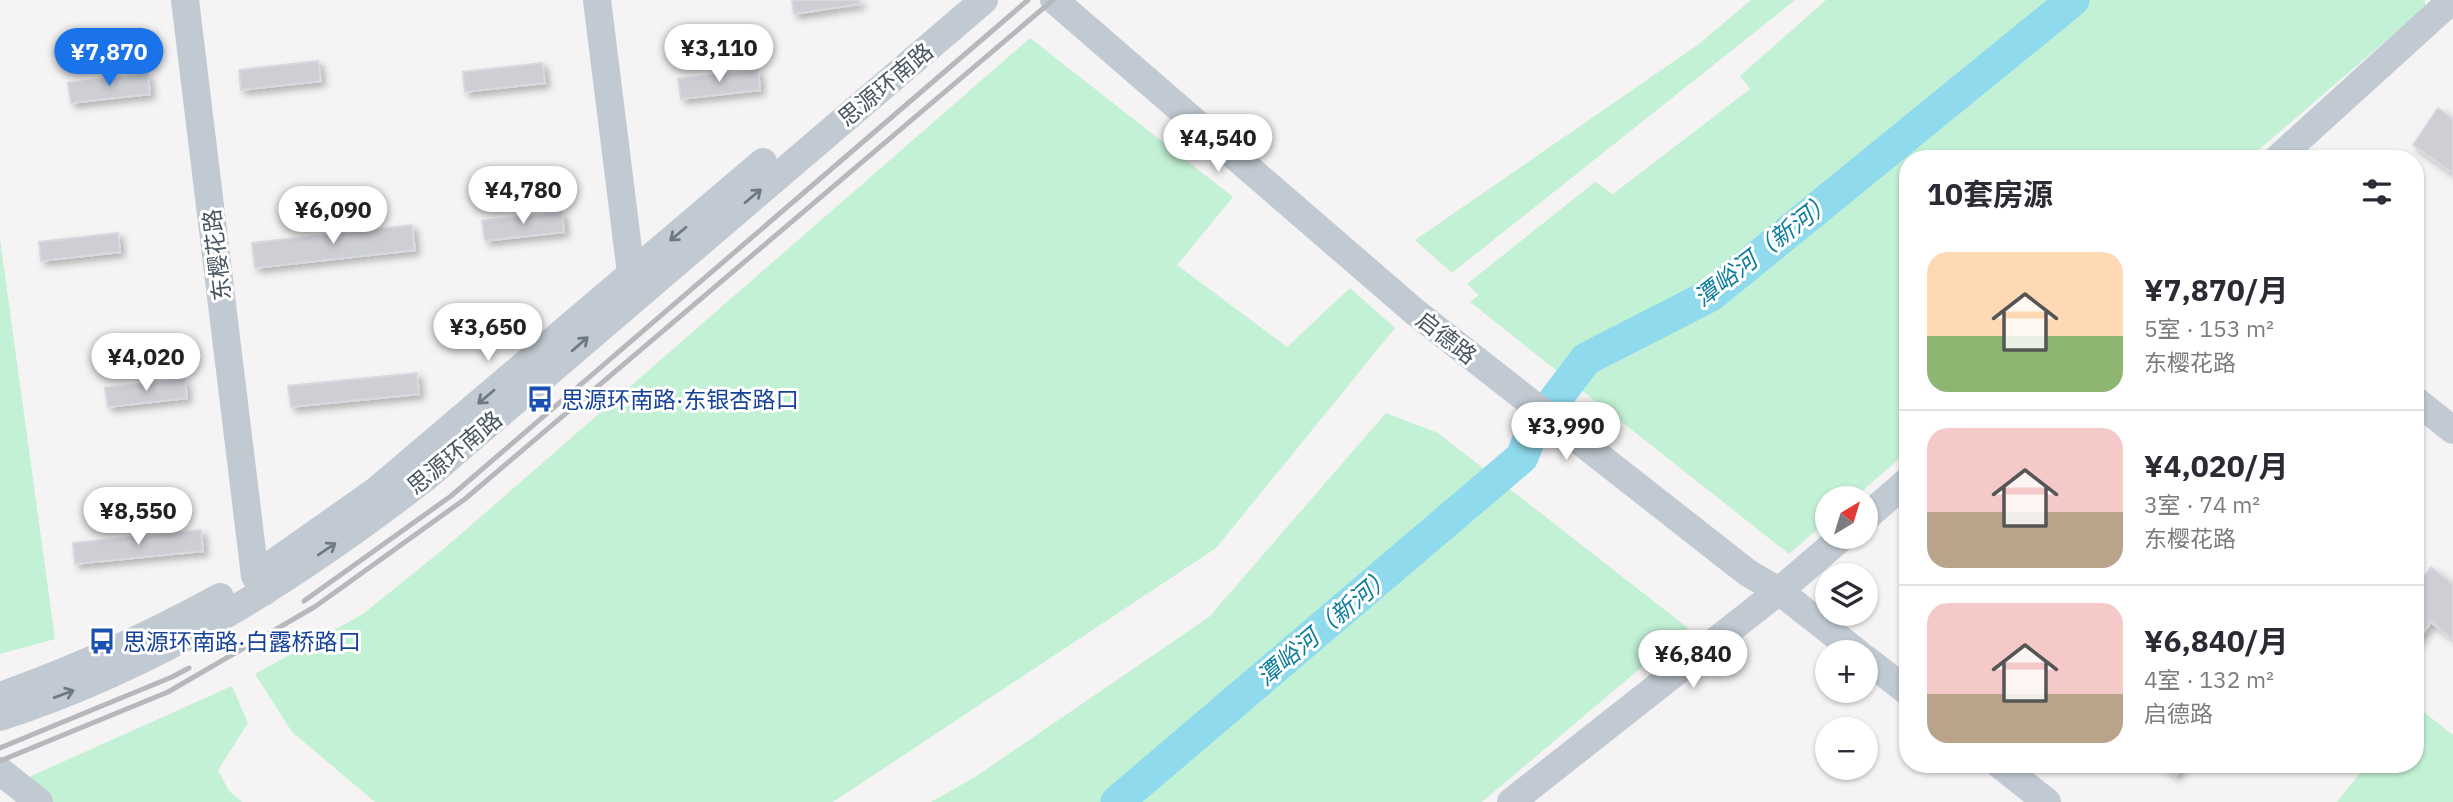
<!DOCTYPE html>
<html lang="zh">
<head>
<meta charset="utf-8">
<style>
	:root { --surface:#fff; --page:#f2f2f3; --text:#2b2b33; --muted:#7c7c81; --line:#e1e1e2; --accent:#1a73e8 }
	body { margin:0; font-family:"IBM Plex Sans","Noto Sans SC",sans-serif; background:var(--page); color:var(--text); height:100vh; display:flex; flex-direction:column; font-size:26px; white-space:nowrap }
	* { box-sizing:border-box; margin:0 }
	p { font-size:23px; color:var(--muted) }
	.icon { flex:none; width:38px; height:38px; fill:none; stroke:currentColor; stroke-width:2; stroke-linecap:round; stroke-linejoin:round }
	.map { position:relative; flex:1; overflow:hidden }
	.drawer { position:absolute; left:1899px; top:150px; width:525px; height:623px; display:flex; flex-direction:column; background:var(--surface); border-radius:28px; box-shadow:0 2px 5px #0004 }
	.drawer>* { flex:none }
	.needle { width:46px; rotate:38deg }
	.controls { position:absolute; left:1815px; top:486px; display:grid; gap:14px }
	.controls a { display:grid; place-items:center; width:63px; height:63px; border-radius:50%; background:var(--surface); box-shadow:0 2px 5px #0004; font-size:35px }
	.price { position:absolute; translate:-50% -60px; padding:0 16px; border-radius:24px; background:#fff; color:#222; font-size:23px; line-height:46px; filter:drop-shadow(0 2px 4px #0008) }
	.price::after { content:''; position:absolute; left:50%; top:42px; width:21px; height:16px; margin-left:-10px; background:inherit; clip-path:polygon(0 0,100% 0,50% 100%) }
	.price.current { background:var(--accent); color:#fff }
	ul { padding:0; list-style:none }
	li { display:flex; align-items:center; gap:21px; height:175px; padding:0 28px }
	li+li { border-top:2px solid var(--line) }
	li span { display:grid; place-items:center; flex:none; width:196px; height:140px; border-radius:21px; color:#555 }
	li>.icon { margin-inline-start:auto }
	span .icon { width:84px; height:84px; fill:#fffc; stroke-width:1 }
	li b { font-size:30px }
	h2 { display:flex; justify-content:space-between; align-items:center; height:84px; padding:0 28px; font-size:30px }
	.map>svg:first-child { display:block }
	.green { fill:#c3f1d5 }
	.lines { fill:none; stroke-linecap:round; stroke-linejoin:round }
	.river { stroke:#90daee; stroke-width:33 }
	.building { fill:#cdcfd5; stroke:#d7d9de; stroke-width:2; filter:url(#shadow) }
	.minor { stroke:#c1cad2; stroke-width:28 }
	.rail { stroke:#b5b8bd; stroke-width:5 }
	.oneway { stroke:#6e7983 }
	.labels { text-anchor:middle; dominant-baseline:central; stroke-width:6; stroke-linejoin:round; paint-order:stroke }
	.street-label { font-size:23px; fill:#4a5661; stroke:#fff }
	.transit-label { font-size:23px; fill:#164399; stroke:#fff; text-anchor:start }
	.water-label { font-size:24px; font-style:italic; fill:#0c7c9b; stroke:#fff }
</style>
</head>
<body>
<div class="map">
<svg width="2453" height="802" viewBox="0 0 2453 802">
	<defs>
		<filter id="shadow"><feDropShadow dx="4.5" dy="4.5" stdDeviation="3.5" flood-color="#0004"/></filter>
	</defs>
	<rect width="100%" height="100%" fill="#f5f3f3"/>
	<!-- green -->
	<g class="green">
		<polygon points="1751,0 1795,0 1452,273 1415,240 1699,44"/>
		<polygon points="1826,0 2425,0 2425,7 2248,159 1908,159 1907,452 1853,499 1827,499 1827,521 1789,554 1470,302 1479,295 1467,284 1595,182 1613,194 1750,89 1740,76"/>
		<polygon points="1030,38 1233,197 1177,265 1287,347 1350,288 1395,328 1216,548 833,802 375,802 292,732 255,674 363,614 446,547"/>
		<polygon points="0,239 55,639 0,654"/>
		<polygon points="1386,413 1438,433 1688,628 1482,802 931,802 975,777 1209,617"/>
		<polygon points="232,686 248,723 218,770 229,791 242,802 47,802 20,781"/>
		<polygon points="2416,706 2453,735 2453,802 2337,802 2367,765 2415,765"/>
	</g>
	<g class="lines">
		<!-- river -->
		<polyline class="river" points="1117,802 1522,457 1533,429 1586,359 1711,295 2073,0"/>
	</g>
	<!-- building -->
	<g class="building">
		<polygon points="792,0 859,0 860,4 794,14"/>
		<polygon points="318,61 321,81 241,90 239,70"/>
		<polygon points="542,63 545,83 465,92 463,72"/>
		<polygon points="758,70 760,90 681,99 678,79"/>
		<polygon points="148,74 150,94 71,103 68,83"/>
		<polygon points="2438,108 2453,119 2453,173 2413,145"/>
		<polygon points="562,212 564,232 485,241 482,221"/>
		<polygon points="412,225 415,250 255,268 252,243"/>
		<polygon points="118,233 120,252 41,261 39,242"/>
		<polygon points="417,373 419,394 291,407 288,386"/>
		<polygon points="185,379 187,398 108,407 105,388"/>
		<polygon points="201,530 203,551 75,564 73,543"/>
		<polygon points="2431,567 2453,584 2453,639 2431,622 2415,644 2415,588"/>
		<polygon points="2161,765 2183,765 2175,776"/>
	</g>
	<g class="lines">
		<!-- minor -->
		<g class="minor">
			<polyline points="185,0 255,576 264,592"/>
			<polyline points="597,0 631,273 641,286"/>
			<polyline points="1054,0 1415,312 1748,573 1779,591 1858,653"/>
			<polyline points="2277,159 2452,0"/>
			<polyline points="2415,400 2453,430"/>
			<polyline points="1866,517 1908,481"/>
			<polyline points="275,562 377,490 763,162"/>
			<polyline points="1866,659 1908,692"/>
			<path d="M0 696C76 669 149 636 220 597"/>
			<path d="M0 717C156 667 296 578 425 478L984 0"/>
			<polyline points="2000,765 2047,802"/>
			<polyline points="0,771 39,802"/>
			<polyline points="1511,802 1779,591 1842,537"/>
		</g>
		<!-- rail -->
		<g class="rail">
			<polyline points="304,601 451,496 1028,0"/>
			<polyline points="0,748 172,677 189,668"/>
			<polyline points="0,761 168,692 316,606 465,499 1053,0"/>
		</g>
	</g>
	<!-- one-way arrows -->
	<defs><path id="oneway-shaft" d="M-6 0H5M1.5-3L5.5 0L1.5 3" fill="none" stroke-width="1.6" stroke-linecap="round" stroke-linejoin="round" transform="scale(1.75)"/></defs>
	<g class="oneway">
		<use href="#oneway-shaft" transform="translate(753 196) rotate(-40)"/>
		<use href="#oneway-shaft" transform="translate(678 234) rotate(140)"/>
		<use href="#oneway-shaft" transform="translate(580 344) rotate(-41)"/>
		<use href="#oneway-shaft" transform="translate(486 397) rotate(140)"/>
		<use href="#oneway-shaft" transform="translate(327 549) rotate(-34)"/>
		<use href="#oneway-shaft" transform="translate(64 694) rotate(-20)"/>
	</g>
	<!-- icons -->
	<defs>
		<g id="bus-bare" transform="scale(2.1)"><path d="M-5-6H5V4H4V6H2V4H-2V6H-4V4H-5ZM-3.5-4V0h7V-4ZM-3.5 1.2v1.5H-2V1.2ZM2 1.2v1.5H3.5V1.2Z" fill="#1a4fb4" stroke="#fff" stroke-width="2.5" paint-order="stroke"/></g>
	</defs>
	<g fill-rule="evenodd">
		<use href="#bus-bare" x="540" y="399"/>
		<use href="#bus-bare" x="102" y="641"/>
	</g>
	<g class="labels">
		<!-- street labels -->
		<g class="street-label">
			<text transform="translate(885 84) rotate(-40)">思源环南路</text>
			<text transform="translate(216 255) rotate(-97)">东樱花路</text>
			<text transform="translate(1447 337) rotate(38)">启德路</text>
			<text transform="translate(454 452) rotate(-40)">思源环南路</text>
		</g>
		<!-- transit labels -->
		<g class="transit-label">
			<text x="561" y="399">思源环南路·东银杏路口</text>
			<text x="123" y="641">思源环南路·白露桥路口</text>
		</g>
		<!-- water labels -->
		<g class="water-label">
			<text transform="translate(1763 249) rotate(-38)">潭峪河（新河）</text>
			<text transform="translate(1324 626) rotate(-40)">潭峪河（新河）</text>
		</g>
	</g>
</svg>
<div class="controls">
<a><svg class="needle" viewBox="-14 -14 28 28"><path d="M0-13l5 13h-10z" fill="#e53935"/><path d="M0 13l5-13h-10z" fill="#7c7c81"/></svg></a>
<a><svg class="icon" aria-label="layers" viewBox="0 0 24 24"><path d="M12 4l9 5-9 5-9-5zM3 14l9 5 9-5"/></svg></a>
<a>+</a>
<a>−</a>
</div>
<b class="price" style="left:719px;top:84px">¥3,110</b>
<b class="price current" style="left:109px;top:88px">¥7,870</b>
<b class="price" style="left:1218px;top:174px">¥4,540</b>
<b class="price" style="left:523px;top:226px">¥4,780</b>
<b class="price" style="left:333px;top:246px">¥6,090</b>
<b class="price" style="left:488px;top:363px">¥3,650</b>
<b class="price" style="left:146px;top:393px">¥4,020</b>
<b class="price" style="left:1566px;top:462px">¥3,990</b>
<b class="price" style="left:138px;top:547px">¥8,550</b>
<b class="price" style="left:1693px;top:690px">¥6,840</b>
<section class="drawer">
<h2>10套房源<svg class="icon" aria-label="filters" viewBox="0 0 24 24"><path d="M4 7h16M4 17h16"/><circle cx="9" cy="7" r="2"/><circle cx="15" cy="17" r="2"/></svg></h2>
<ul>
<li><span style="background:linear-gradient(#ffd9b3 60%,#8fb573 0)"><svg class="icon" aria-label="home" viewBox="0 0 24 24"><path d="M3 11l9-7 9 7M6 9v11h12V9"/></svg></span><div><b>¥7,870/月</b><p>5室 · 153 m²</p><p>东樱花路</p></div></li>
<li><span style="background:linear-gradient(#f6c9c9 60%,#b9a48a 0)"><svg class="icon" aria-label="home" viewBox="0 0 24 24"><path d="M3 11l9-7 9 7M6 9v11h12V9"/></svg></span><div><b>¥4,020/月</b><p>3室 · 74 m²</p><p>东樱花路</p></div></li>
<li><span style="background:linear-gradient(#f6c9c9 65%,#b9a48a 0)"><svg class="icon" aria-label="home" viewBox="0 0 24 24"><path d="M3 11l9-7 9 7M6 9v11h12V9"/></svg></span><div><b>¥6,840/月</b><p>4室 · 132 m²</p><p>启德路</p></div></li>
</ul>
</section>
</div>
</body>
</html>
